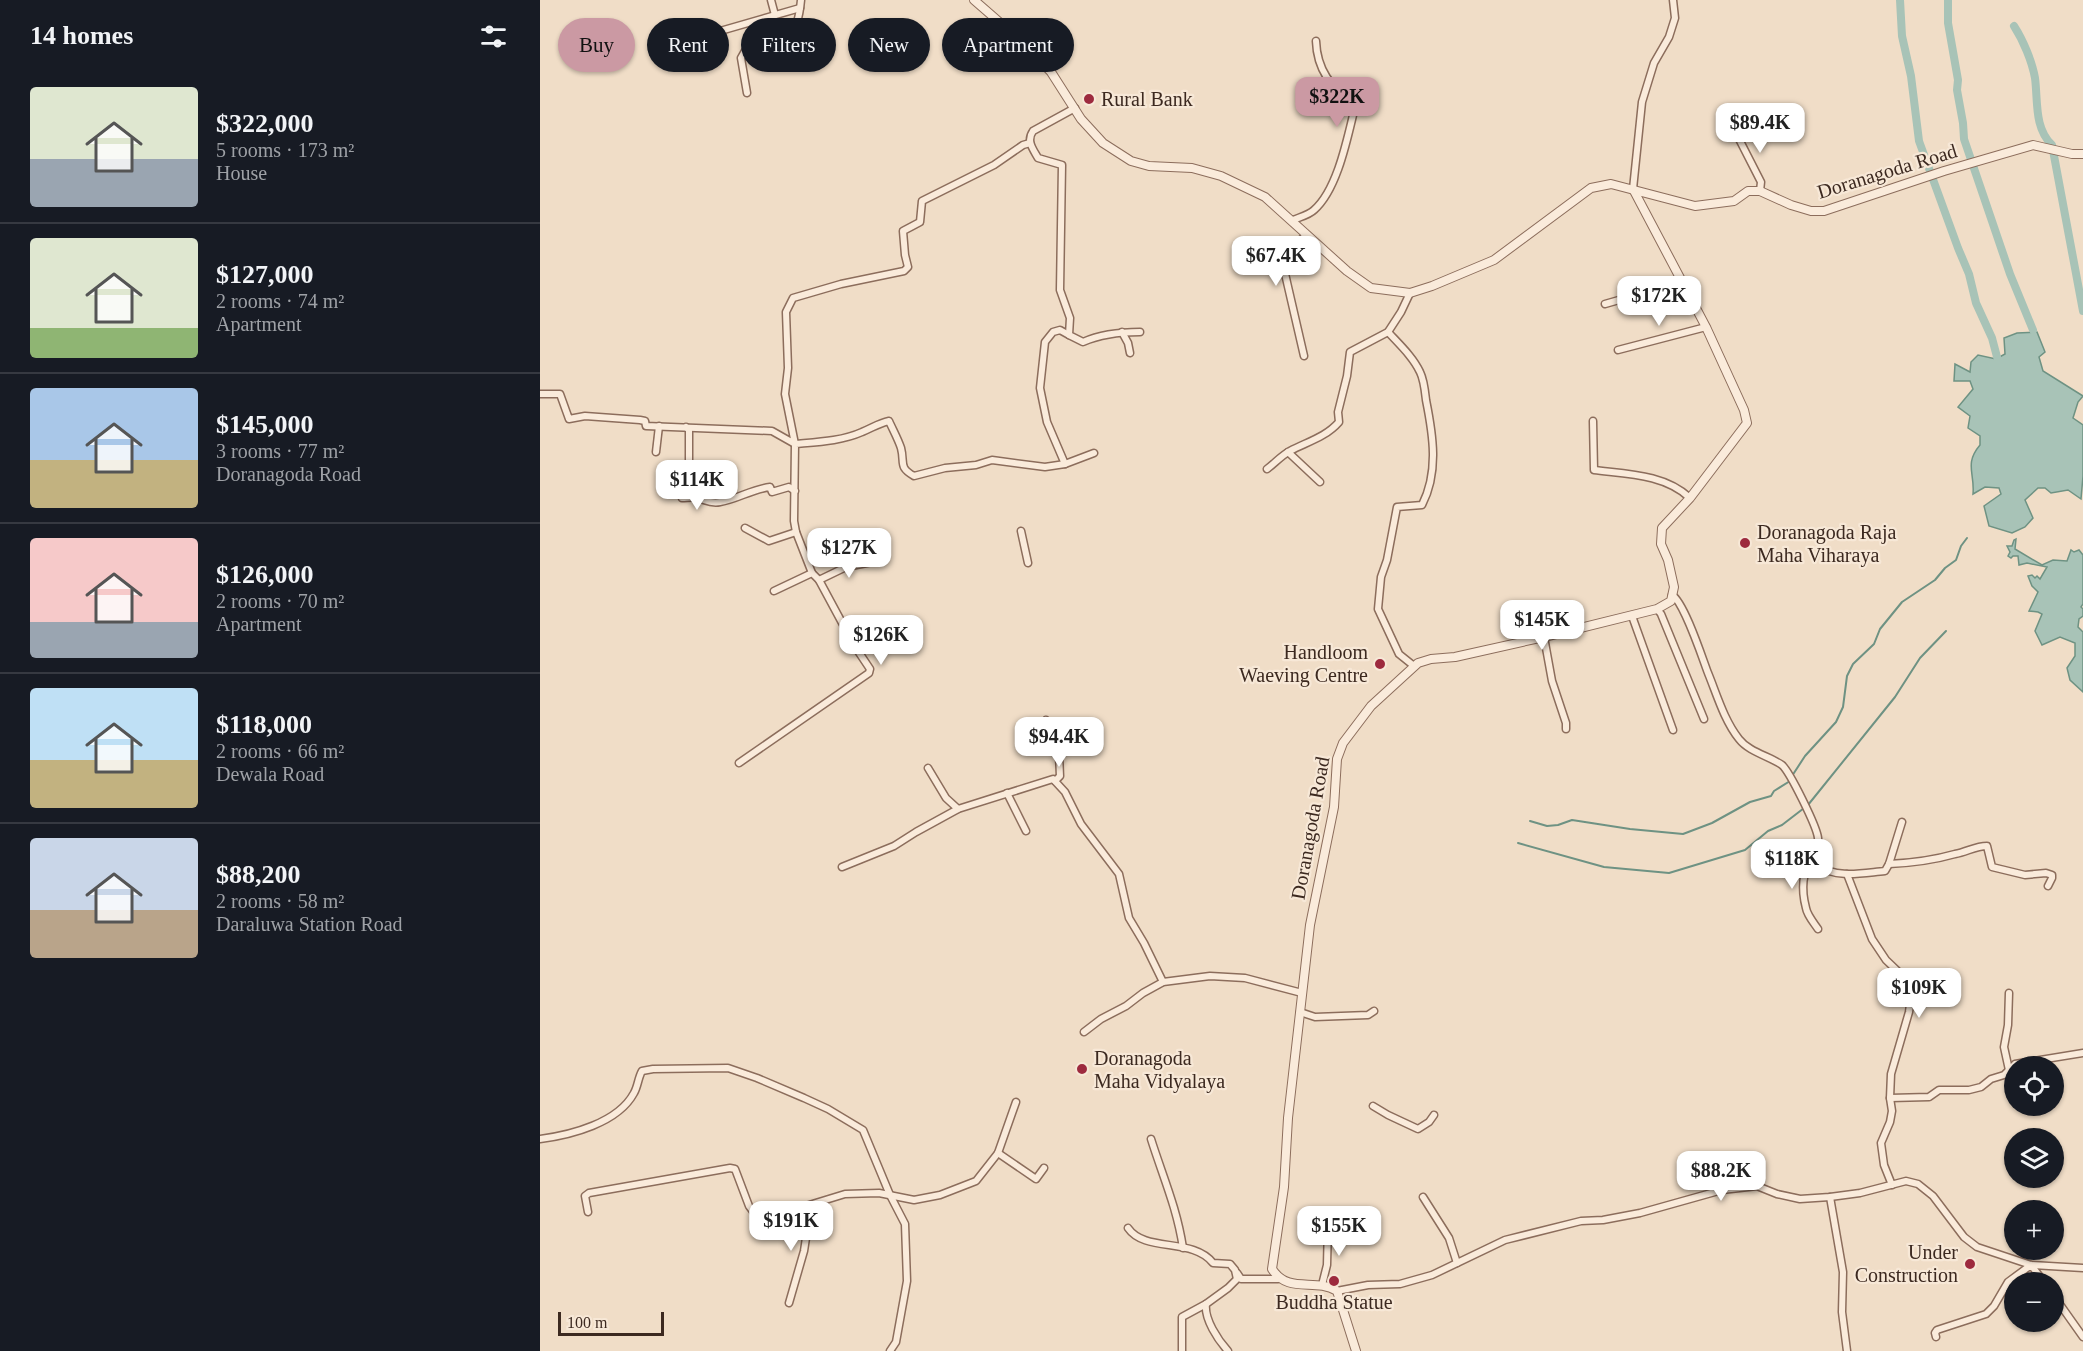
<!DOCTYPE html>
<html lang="en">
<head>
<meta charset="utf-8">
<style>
	:root { --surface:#171b24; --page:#20242c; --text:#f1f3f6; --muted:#9ea1a6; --line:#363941; --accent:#cb99a3 }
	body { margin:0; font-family:Georgia,serif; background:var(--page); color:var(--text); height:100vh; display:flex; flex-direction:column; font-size:22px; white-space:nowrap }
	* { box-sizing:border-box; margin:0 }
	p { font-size:20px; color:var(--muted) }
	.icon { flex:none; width:33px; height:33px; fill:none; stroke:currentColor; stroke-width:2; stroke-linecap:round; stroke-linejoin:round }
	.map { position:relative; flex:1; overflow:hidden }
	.drawer { display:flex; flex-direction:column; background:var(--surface); width:540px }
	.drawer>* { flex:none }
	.banner { position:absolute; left:18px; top:18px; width:570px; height:54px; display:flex; gap:12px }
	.tools { position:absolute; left:1464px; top:1056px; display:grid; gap:12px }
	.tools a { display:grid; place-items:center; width:60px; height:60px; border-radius:50%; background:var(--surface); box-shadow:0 2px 4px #0004; font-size:30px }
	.scale { position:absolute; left:18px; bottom:15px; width:106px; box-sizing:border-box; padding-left:6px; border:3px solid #3c2920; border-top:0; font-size:16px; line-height:21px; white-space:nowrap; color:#3c2920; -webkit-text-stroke:4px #f7e8d7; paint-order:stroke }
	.price { position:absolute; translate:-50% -51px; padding:0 14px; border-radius:12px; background:#fff; color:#222; font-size:20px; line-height:39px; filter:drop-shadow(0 2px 3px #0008) }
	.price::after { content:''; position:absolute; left:50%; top:36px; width:18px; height:14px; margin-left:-9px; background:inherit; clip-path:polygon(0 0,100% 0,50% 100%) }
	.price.selected { background:var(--accent); color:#111 }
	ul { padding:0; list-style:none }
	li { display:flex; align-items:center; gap:18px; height:150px; padding:0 30px }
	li+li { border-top:2px solid var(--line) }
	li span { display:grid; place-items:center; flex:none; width:168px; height:120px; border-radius:6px; color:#555 }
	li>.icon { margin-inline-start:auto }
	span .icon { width:72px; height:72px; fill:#fffc; stroke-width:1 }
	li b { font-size:26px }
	h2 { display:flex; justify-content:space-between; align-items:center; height:72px; padding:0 30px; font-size:26px }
	.pill { padding:0 21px; border-radius:27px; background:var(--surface); box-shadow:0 2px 4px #0004; font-size:21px; line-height:54px }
	.pill.selected { background:var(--accent); color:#111 }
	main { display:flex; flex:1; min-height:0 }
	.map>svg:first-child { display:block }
	.water { fill:#a8c3b7; stroke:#6e9283; stroke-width:1.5 }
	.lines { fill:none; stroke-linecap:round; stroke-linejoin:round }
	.stream { stroke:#6e9283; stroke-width:2 }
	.canal { stroke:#a8c3b7; stroke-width:8 }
	.minor-casing { stroke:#8c6d5c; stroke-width:9 }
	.tertiary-casing { stroke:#8c6d5c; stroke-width:10 }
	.minor { stroke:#faebdb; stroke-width:6 }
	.tertiary { stroke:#faebdb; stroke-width:8 }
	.poi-dot { fill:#9d2a3e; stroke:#f7e8d7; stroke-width:2 }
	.labels { text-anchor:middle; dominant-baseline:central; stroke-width:4.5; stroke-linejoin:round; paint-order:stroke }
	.poi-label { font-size:20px; fill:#3c2920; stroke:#f7e8d7; text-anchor:start }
	.street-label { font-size:20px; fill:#3c2920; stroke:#f7e8d7 }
</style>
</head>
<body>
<main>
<section class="drawer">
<h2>14 homes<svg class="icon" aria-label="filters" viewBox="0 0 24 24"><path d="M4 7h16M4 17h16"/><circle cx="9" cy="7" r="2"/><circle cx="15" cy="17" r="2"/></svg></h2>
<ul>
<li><span style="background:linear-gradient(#dfe7d0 60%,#9aa5b1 0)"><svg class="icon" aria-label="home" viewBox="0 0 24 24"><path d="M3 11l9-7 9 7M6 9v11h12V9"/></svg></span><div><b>$322,000</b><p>5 rooms · 173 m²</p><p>House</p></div></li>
<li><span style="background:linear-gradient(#dfe7d0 75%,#8fb573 0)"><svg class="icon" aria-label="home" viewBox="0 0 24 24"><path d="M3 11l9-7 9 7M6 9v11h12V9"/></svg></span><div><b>$127,000</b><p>2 rooms · 74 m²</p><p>Apartment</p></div></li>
<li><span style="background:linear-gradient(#a9c7e8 60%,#c2b280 0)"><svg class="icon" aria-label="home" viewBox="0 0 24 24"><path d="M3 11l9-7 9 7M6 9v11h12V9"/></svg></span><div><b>$145,000</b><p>3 rooms · 77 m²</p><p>Doranagoda Road</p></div></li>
<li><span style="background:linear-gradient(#f6c9c9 70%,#9aa5b1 0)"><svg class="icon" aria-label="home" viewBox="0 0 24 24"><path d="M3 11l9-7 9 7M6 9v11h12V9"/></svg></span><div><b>$126,000</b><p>2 rooms · 70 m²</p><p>Apartment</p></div></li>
<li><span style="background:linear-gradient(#bfe0f5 60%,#c2b280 0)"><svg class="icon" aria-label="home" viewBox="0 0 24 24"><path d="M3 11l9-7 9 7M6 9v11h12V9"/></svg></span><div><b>$118,000</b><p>2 rooms · 66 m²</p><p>Dewala Road</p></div></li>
<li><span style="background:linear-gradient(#c9d6e8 60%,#b9a48a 0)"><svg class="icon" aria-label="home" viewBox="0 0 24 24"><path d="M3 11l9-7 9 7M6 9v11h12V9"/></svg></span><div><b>$88,200</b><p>2 rooms · 58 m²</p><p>Daraluwa Station Road</p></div></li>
</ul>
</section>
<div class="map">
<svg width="1543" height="1351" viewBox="0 0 1543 1351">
	<rect width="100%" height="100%" fill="#f0ddc7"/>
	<!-- water -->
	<g class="water">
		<path d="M1497 332 1505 352 1499 357 1503 371 1543 396 1538 402 1533 418 1543 425V476L1541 499 1528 490 1511 493 1505 488H1498L1485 500 1493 518 1485 527 1472 533 1449 526 1444 506 1461 494 1459 488 1445 487 1433 494C1435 473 1424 464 1440 445V436L1428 428 1430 416 1418 407 1433 389 1430 381H1414L1415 364 1430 372 1431 362 1438 355 1456 359 1465 354 1464 338 1477 333Z"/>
		<polygon points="1476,539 1475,549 1502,565 1513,560 1527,561 1531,550 1534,552 1539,550 1543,555 1543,604 1541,607 1543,609 1543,616 1539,619 1538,627 1543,632 1543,692 1530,680 1527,668 1535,656 1535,643 1520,637 1502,645 1495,631 1502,614 1498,612 1489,611 1498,592 1492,586 1488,576 1492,575 1495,578 1497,576 1500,579 1507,567 1487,563 1479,565 1478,556 1473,556 1471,558 1468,556 1470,552 1467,546 1472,546 1474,540"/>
		<polygon points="1257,852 1262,856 1264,865 1260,869 1252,868 1251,869 1253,871 1249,870 1244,876 1245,870 1240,870 1238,868 1243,864 1241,861 1245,858 1247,854"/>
	</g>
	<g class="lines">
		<!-- stream -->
		<g class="stream">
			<polyline points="1252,776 1265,756 1296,722 1303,707 1307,676 1313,664 1334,644 1340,629 1362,602 1395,580 1405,568 1416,560 1421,546 1427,538"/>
			<polyline points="990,821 1007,826 1018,825 1032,820 1090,829 1143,834 1172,823 1210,802 1231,796 1234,791 1250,781"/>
			<polyline points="978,843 1064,867 1129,873 1205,850 1228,831 1242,825 1268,805 1355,697 1380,658 1406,631"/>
		</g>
		<!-- canal -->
		<g class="canal">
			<polyline points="1360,0 1362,36 1371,76 1379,141 1418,248 1429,274 1436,303 1452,338 1457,357"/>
			<polyline points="1408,0 1408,23 1418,80 1417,90 1423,123 1424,139 1470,274 1493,330"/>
			<path d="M1474 26C1483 40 1492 61 1495 78 1498 101 1494 128 1512 145L1543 311"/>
		</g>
		<!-- minor casing -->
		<g class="minor-casing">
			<g id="minor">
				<polyline points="231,0 235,15"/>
				<polyline points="156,38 260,8"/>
				<path d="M207 93 201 58 205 51C243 41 257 45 261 0"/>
				<path d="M535 108 493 131C486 141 493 149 498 158L522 165 520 290 530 318 529 335 543 342C561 334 580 332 600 332"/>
				<polyline points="1195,118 1198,137 1221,182 1220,191"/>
				<polyline points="1093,189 1102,102 1114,63 1129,37 1135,18 1133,0"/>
				<path d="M753 220C760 217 769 215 774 210 797 190 807 140 814 111L813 104C791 87 777 70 776 41"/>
				<polyline points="1065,304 1142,282"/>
				<polyline points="582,332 588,343 590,353"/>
				<path d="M848 332C860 345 873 357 880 372 884 380 885 391 886 400 893 435 899 472 882 505L857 507 847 560 841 577 838 609 859 654 874 666"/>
				<polyline points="1078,350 1166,327"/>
				<polyline points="764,356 743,265 746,251 767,235"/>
				<polyline points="0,394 20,394 29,419 45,416 100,420 105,421 106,426 232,431 255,444 245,394 248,368 246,312 253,298 301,284 364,271 368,267 365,255 363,231 380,222 382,201 454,165 483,145 490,143"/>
				<path d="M1053 421 1054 470C1086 474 1125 474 1150 498"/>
				<path d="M146 427 149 430V470L142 491V498C147 498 152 497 157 498 166 500 170 504 180 502 198 499 212 489 230 487L232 492 249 487 255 491"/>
				<polyline points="116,452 119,426"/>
				<polyline points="748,452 780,482"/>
				<polyline points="525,464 507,422 500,388 505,342 513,332 520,330 529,335"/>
				<path d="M727 469C735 463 742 455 750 451 767 442 786 437 799 422L798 412 807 376 810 352 848 332 861 312 870 293"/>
				<polyline points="205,528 229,541 256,532"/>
				<polyline points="481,531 488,563"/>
				<path d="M272 573 256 532 254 521 255 444C277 442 302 441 322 432 332 428 339 423 349 421 353 430 358 439 361 448 365 463 358 467 374 476L405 468 436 465 452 460 505 467 525 464 554 453"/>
				<polyline points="279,580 306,567 332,562"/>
				<path d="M1132 595C1144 602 1162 657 1168 673 1177 695 1184 720 1199 739 1209 752 1229 756 1242 765 1250 772 1277 827 1278 838 1279 847 1275 856 1277 865 1297 879 1322 873 1345 871L1349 864 1362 822"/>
				<polyline points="1117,609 1121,614 1164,719"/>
				<polyline points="1092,616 1133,730"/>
				<polyline points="1004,637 1012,681 1026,723 1026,729"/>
				<path d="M506 720C520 731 519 759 520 776L515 781"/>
				<polyline points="199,763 329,673 330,669 314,645 279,580 272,573 234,591"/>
				<polyline points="388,768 406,798 418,809"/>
				<polyline points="467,793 486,831"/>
				<path d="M1276 859C1260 867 1262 893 1266 908 1267 915 1274 923 1278 929"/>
				<path d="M1349 864C1371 863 1394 860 1415 854 1427 852 1435 846 1447 846L1452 867 1485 875 1506 873 1512 875V878L1508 886"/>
				<polyline points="302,867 354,846 376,832 418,809 513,779 525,792 541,824 579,874 589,918 604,943 623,982"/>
				<polyline points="1307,874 1332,939 1346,960 1369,982 1372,989 1369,1012 1351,1074 1350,1098 1352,1111 1350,1122 1341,1143 1344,1165 1352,1185"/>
				<polyline points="760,1012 775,1017 828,1015 834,1011"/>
				<polyline points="544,1032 561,1019 586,1006 603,993 623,982 670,976 705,978 762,993"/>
				<polyline points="1469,1070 1464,1047 1468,1025 1469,993"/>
				<polyline points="1350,1098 1389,1097 1399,1090 1429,1090 1441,1087 1451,1079 1464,1075 1475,1064 1543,1053"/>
				<polyline points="833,1106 848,1115 878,1129 889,1122 894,1115"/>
				<path d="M0 1139C31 1135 78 1123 94 1093 98 1086 98 1078 102 1071L113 1069 188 1068 217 1078 264 1098 288 1109 323 1130 350 1195 365 1224 367 1281 356 1342 350 1351"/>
				<path d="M611 1139C623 1177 637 1208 643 1248"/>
				<polyline points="458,1153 496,1179 504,1168"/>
				<polyline points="883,1197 909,1238 917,1263"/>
				<polyline points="1290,1197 1303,1272 1302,1312 1307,1351"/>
				<polyline points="48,1212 45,1196 49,1193 190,1168 195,1169 209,1206 215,1214 223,1216 243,1213 305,1194 339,1193 374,1200 400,1195 436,1181 458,1153 476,1102"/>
				<path d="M588 1228C605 1253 653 1237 673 1263L690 1264 695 1270 697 1279 688 1288 666 1304C664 1319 678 1340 688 1351"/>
				<polyline points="697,1273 701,1279 738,1279"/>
				<polyline points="782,1285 787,1265 788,1225"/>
				<polyline points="797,1291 828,1285 860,1284 892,1275 965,1240 1041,1221 1063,1220 1100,1213 1182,1190 1217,1186 1237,1194 1260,1199 1290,1197 1320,1193 1366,1181 1378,1184 1393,1196 1424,1237 1437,1247 1491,1265 1543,1268"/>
				<polyline points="1514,1296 1543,1337"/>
				<polyline points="249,1303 264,1251 271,1205"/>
				<polyline points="1396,1337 1395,1333 1397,1330 1446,1314 1454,1306 1468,1282 1491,1265 1504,1282"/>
				<polyline points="642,1351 642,1317 666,1304"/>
			</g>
		</g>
		<!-- tertiary casing -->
		<g class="tertiary-casing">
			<g id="tertiary">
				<polyline points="434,0 480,40 511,72 541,119 563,143 591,161 609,166 652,168 681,176 725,197 807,271 831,288 870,293 892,286 954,260 1051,188 1071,184 1155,206 1194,201 1208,191 1220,191 1251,205 1271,211 1284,211 1404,171 1493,145 1532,154 1543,154"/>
				<path d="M816 1351 797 1291C775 1277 749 1295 732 1269L744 1187 748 1118 770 925 794 807 797 759 803 743 831 706 878 663 891 659 915 657 1004 637 1117 609 1131 601 1134 587 1128 560 1121 544 1122 528 1150 498 1207 423 1204 410 1166 327 1093 189"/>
			</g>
		</g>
		<!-- minor -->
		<use href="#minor" class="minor"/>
		<!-- tertiary -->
		<use href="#tertiary" class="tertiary"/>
	</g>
	<!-- markers -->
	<g class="poi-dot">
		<circle cx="549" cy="99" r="6"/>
		<circle cx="1205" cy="543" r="6"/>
		<circle cx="840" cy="664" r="6"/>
		<circle cx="542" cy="1069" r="6"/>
		<circle cx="1430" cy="1264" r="6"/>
		<circle cx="794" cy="1281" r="6"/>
	</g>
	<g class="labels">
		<!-- poi labels -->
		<g class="poi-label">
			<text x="561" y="99">Rural Bank</text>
			<text x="1217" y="532">Doranagoda Raja<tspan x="1217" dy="23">Maha Viharaya</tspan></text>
			<text x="828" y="652" text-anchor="end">Handloom<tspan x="828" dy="23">Waeving Centre</tspan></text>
			<text x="554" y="1058">Doranagoda<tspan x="554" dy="23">Maha Vidyalaya</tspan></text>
			<text x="1418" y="1252" text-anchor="end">Under<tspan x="1418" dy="23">Construction</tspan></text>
			<text x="794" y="1302" text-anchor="middle">Buddha Statue</text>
		</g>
		<!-- street labels -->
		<g class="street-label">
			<text transform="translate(1347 171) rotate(-17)">Doranagoda Road</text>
			<text transform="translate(770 828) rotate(-80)">Doranagoda Road</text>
		</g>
	</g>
</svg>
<div class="tools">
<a><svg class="icon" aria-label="locate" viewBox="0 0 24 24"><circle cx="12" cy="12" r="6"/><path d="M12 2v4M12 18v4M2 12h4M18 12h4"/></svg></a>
<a><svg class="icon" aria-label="layers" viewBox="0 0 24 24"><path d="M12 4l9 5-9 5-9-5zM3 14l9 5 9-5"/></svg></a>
<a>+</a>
<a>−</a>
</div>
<div class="scale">100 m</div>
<b class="price selected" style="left:797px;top:128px">$322K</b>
<b class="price" style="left:1220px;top:154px">$89.4K</b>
<b class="price" style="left:736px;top:287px">$67.4K</b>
<b class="price" style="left:1119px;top:327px">$172K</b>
<b class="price" style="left:157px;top:511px">$114K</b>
<b class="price" style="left:309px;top:579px">$127K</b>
<b class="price" style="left:1002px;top:651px">$145K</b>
<b class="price" style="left:341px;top:666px">$126K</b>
<b class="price" style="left:519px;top:768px">$94.4K</b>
<b class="price" style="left:1252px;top:890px">$118K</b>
<b class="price" style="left:1379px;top:1019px">$109K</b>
<b class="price" style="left:1181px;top:1202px">$88.2K</b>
<b class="price" style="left:251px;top:1252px">$191K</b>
<b class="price" style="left:799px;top:1257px">$155K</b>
<div class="banner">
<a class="pill selected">Buy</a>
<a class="pill">Rent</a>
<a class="pill">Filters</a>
<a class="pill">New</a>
<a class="pill">Apartment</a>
</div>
</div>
</main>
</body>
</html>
